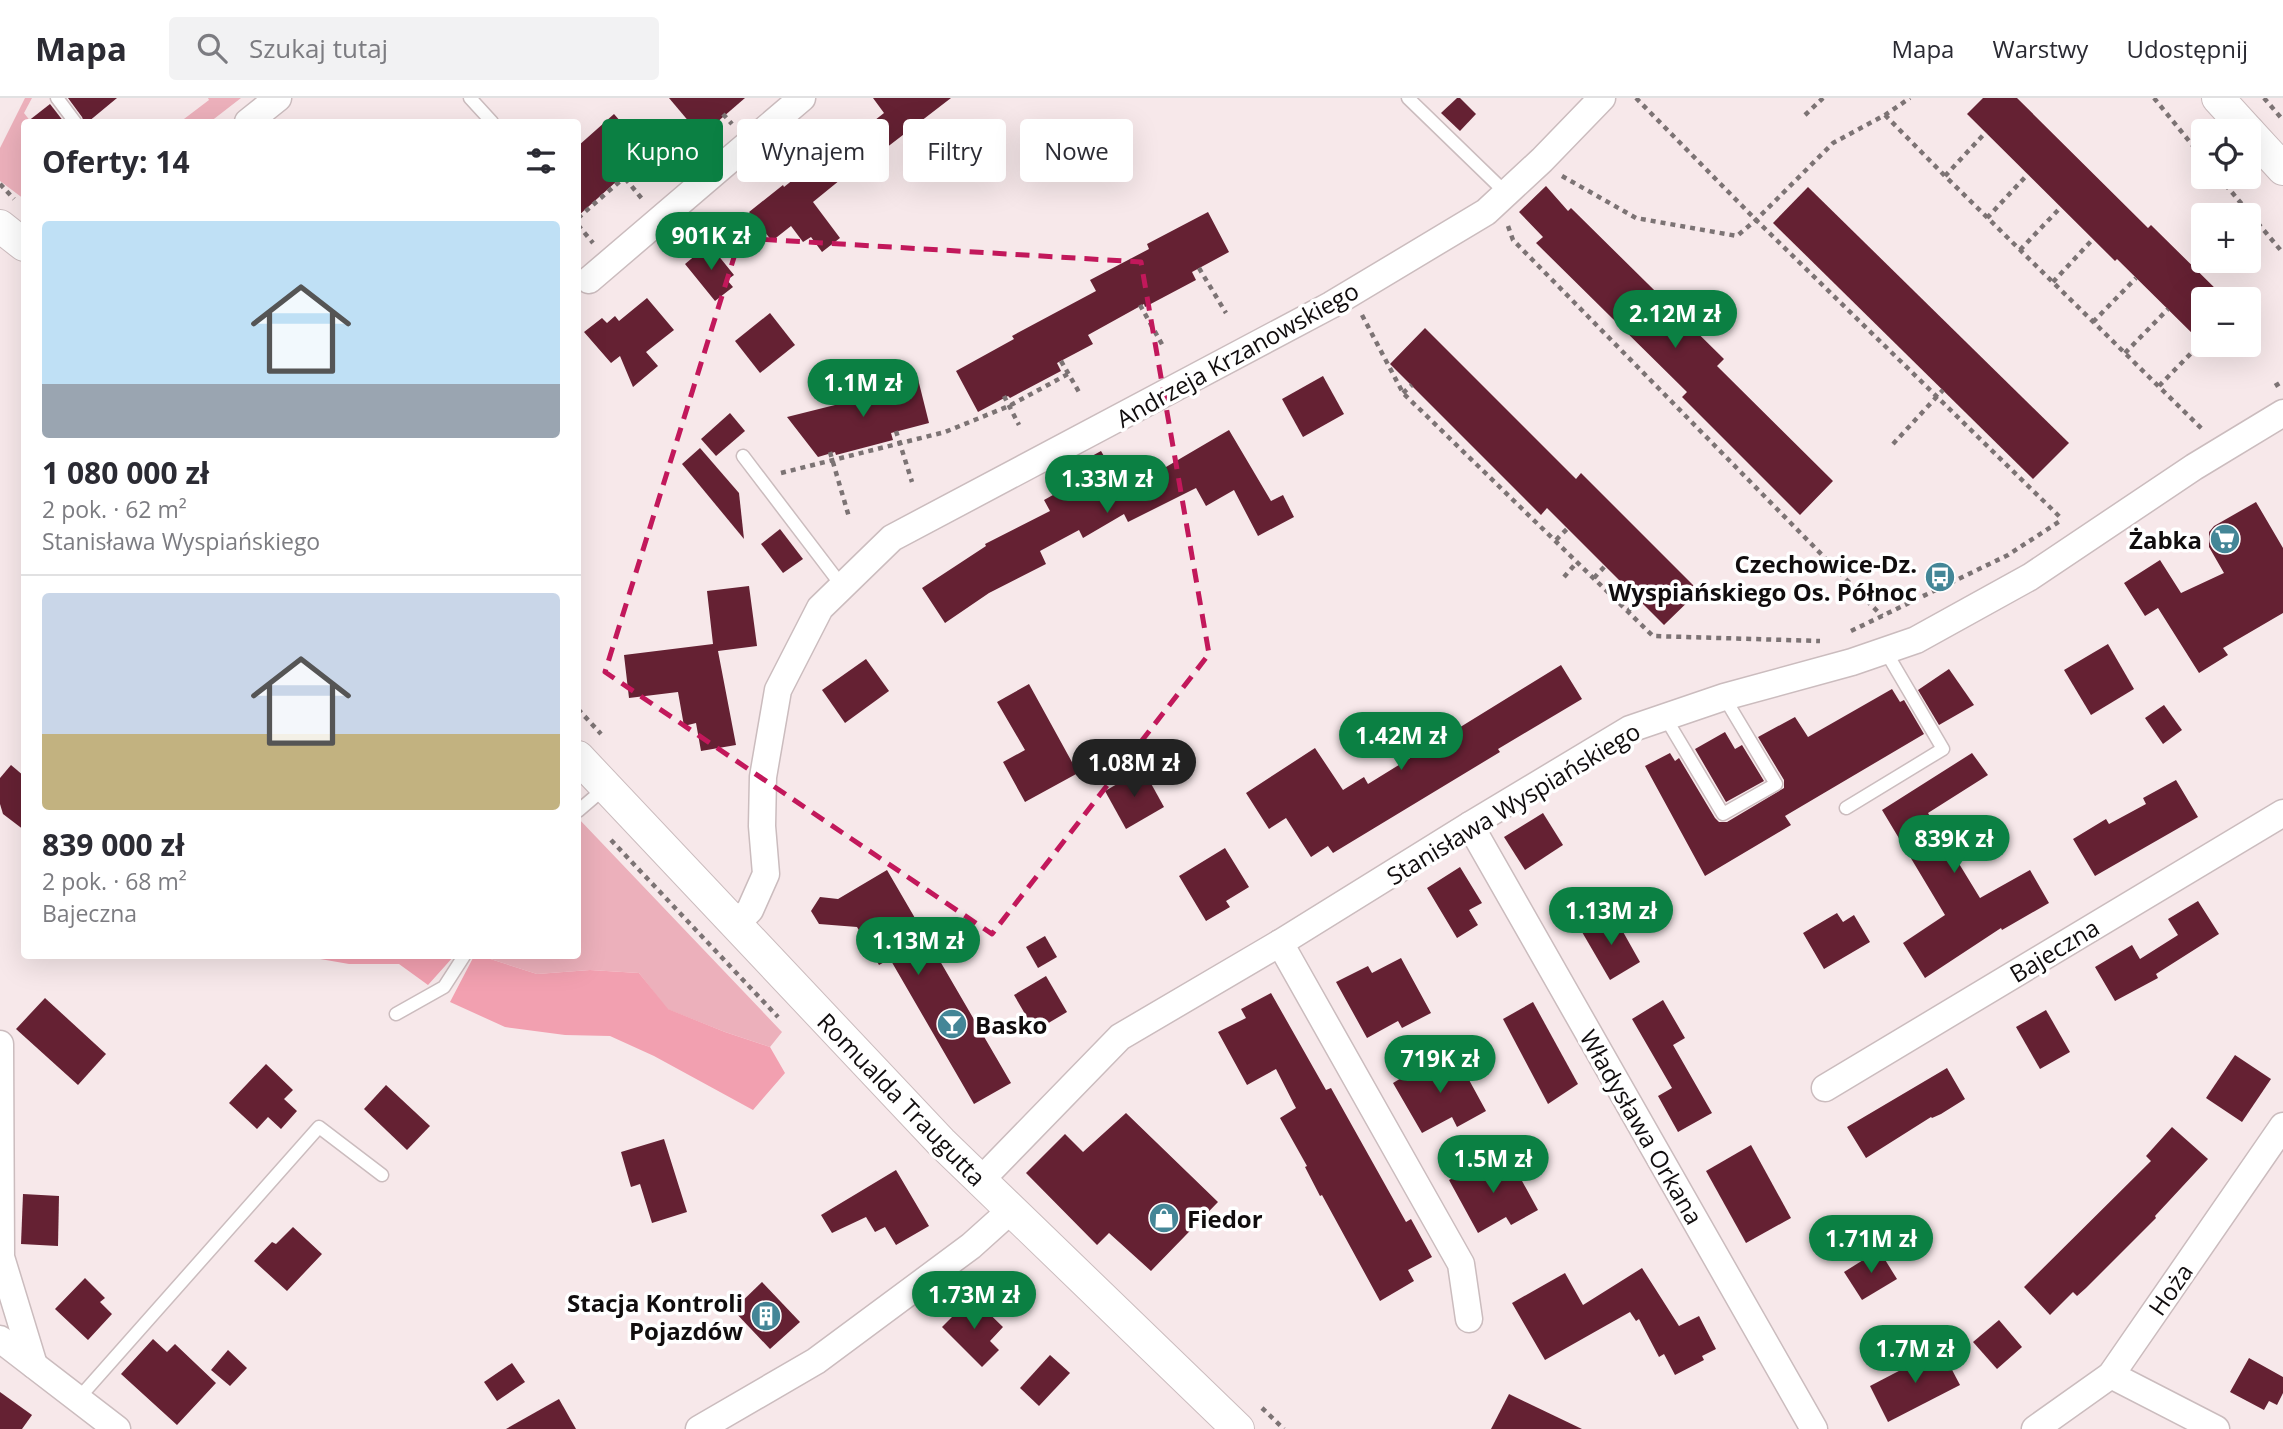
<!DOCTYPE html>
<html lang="pl">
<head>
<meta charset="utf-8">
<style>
	:root { --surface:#fff; --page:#f2f2f3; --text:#2b2b33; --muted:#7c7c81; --line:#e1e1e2; --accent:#0b8043 }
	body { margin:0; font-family:"Open Sans",sans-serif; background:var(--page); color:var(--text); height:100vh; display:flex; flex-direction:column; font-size:26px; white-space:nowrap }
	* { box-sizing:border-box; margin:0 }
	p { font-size:23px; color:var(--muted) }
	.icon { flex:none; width:38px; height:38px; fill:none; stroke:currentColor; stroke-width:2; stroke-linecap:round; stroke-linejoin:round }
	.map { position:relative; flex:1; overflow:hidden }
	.panel { position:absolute; left:21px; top:21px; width:560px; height:840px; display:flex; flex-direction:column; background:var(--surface); border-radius:7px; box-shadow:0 7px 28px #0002 }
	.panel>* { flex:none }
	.hud { position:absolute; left:602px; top:21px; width:665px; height:63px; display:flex; gap:14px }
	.controls { position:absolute; left:2191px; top:21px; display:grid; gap:14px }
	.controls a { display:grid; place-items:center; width:70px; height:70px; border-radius:7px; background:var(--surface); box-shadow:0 7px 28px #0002; font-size:35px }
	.price { position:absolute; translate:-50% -60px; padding:0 16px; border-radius:24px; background:var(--accent); color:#fff; font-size:23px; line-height:46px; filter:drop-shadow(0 2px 4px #0008) }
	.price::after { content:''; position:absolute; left:50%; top:42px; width:21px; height:16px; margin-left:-10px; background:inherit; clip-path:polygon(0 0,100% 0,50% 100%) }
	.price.current { background:#222; color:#fff }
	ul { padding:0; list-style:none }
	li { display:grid; align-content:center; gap:14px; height:371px; padding:0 21px }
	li+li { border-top:2px solid var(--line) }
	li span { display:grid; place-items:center; height:217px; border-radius:7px; color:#555 }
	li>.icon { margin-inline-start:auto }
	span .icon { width:126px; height:126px; fill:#fffc; stroke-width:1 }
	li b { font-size:30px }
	h2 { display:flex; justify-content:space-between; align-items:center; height:84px; padding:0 21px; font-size:30px }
	.pill { padding:0 24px; border-radius:7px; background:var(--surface); box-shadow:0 7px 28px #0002; font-size:24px; line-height:63px }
	.pill.current { background:var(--accent); color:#fff }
	header { display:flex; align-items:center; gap:42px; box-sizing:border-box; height:98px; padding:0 35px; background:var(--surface); border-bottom:2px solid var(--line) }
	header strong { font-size:33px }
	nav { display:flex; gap:38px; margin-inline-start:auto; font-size:24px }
	.search { width:490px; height:63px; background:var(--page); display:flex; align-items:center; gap:18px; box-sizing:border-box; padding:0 24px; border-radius:7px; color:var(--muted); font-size:26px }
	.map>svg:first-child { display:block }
	.green { fill:#ecb0bb }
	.forest { fill:#f2a0b0 }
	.building { fill:#652133 }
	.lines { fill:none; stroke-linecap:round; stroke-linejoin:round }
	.service-casing { stroke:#cbbcbe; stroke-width:15 }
	.minor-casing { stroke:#cbbcbe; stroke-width:29 }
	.tertiary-casing { stroke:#cbbcbe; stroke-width:34 }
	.path { stroke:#7c7374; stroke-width:4.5; stroke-dasharray:5 5; stroke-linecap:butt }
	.service { stroke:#fff; stroke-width:12 }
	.minor { stroke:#fff; stroke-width:26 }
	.tertiary { stroke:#fff; stroke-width:32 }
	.marked { fill:none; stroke:#c2185b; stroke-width:5; stroke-dasharray:14 9; stroke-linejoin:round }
	.labels { text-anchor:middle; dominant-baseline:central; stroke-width:7; stroke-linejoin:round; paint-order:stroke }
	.street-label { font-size:24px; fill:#110d0e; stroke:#fff }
	.poi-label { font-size:24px; font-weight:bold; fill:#110d0e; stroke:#fff; text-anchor:end }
</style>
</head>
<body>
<header>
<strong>Mapa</strong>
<div class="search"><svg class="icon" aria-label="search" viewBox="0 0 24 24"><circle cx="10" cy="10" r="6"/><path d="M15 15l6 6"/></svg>Szukaj tutaj</div>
<nav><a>Mapa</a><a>Warstwy</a><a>Udostępnij</a></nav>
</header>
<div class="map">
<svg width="2283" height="1331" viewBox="0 0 2283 1331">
	<rect width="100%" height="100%" fill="#f7e8ea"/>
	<!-- green -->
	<g class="green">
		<polygon points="25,0 32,0 24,15 31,24 24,24 24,101 0,83 0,50"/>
		<polygon points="208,0 241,0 210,24 180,24 209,2"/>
		<polygon points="578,720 782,934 770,949 725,934 667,911 639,875 590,872 537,876 481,858 578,858"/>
	</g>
	<!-- forest -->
	<g class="forest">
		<polygon points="303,858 454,858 428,887 399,866 349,866"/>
		<polygon points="474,858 481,858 537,876 590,872 639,875 668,911 725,934 770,949 785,975 753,1012 654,958 610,938 565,937 505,929 450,904"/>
	</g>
	<!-- building -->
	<g class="building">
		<polygon points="68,0 117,0 88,24 84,24 82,19"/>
		<polygon points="669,0 745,0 701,38"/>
		<polygon points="873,0 951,0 886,50 883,47 813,104 840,140 822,154 811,139 803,144 791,128 772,143 749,114 783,87 784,89 819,61 815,55 843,31 851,41 884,15"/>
		<polygon points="1457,0 1460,0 1476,16 1460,33 1441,15"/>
		<polygon points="1983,0 2017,0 2148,130 2151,127 2226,201 2203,201 2203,246 2117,161 2115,163 1967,16"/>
		<polygon points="50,6 64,24 27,24"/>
		<polygon points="614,16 644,50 614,77 618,82 578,118 578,48"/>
		<polygon points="1546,88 1568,113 1571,110 1724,261 1717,268 1833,383 1800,417 1682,299 1687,294 1536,145 1543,139 1519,114"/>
		<polygon points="1808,89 2069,345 2033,381 1773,125"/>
		<polygon points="1208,114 1229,154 1192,174 1196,182 1145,209 1144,206 1088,237 1093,246 1057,265 1061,273 1010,300 1008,298 978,314 956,273 1014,241 1012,238 1096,193 1090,182 1149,151 1147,146"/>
		<polygon points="709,146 734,177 727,182 733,189 715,203 685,166"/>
		<polygon points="647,200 674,232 646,254 658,268 633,289 620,258 611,265 584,234 602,220 607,225 615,218 619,223"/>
		<polygon points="770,215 795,247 760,275 735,243"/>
		<polygon points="1425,230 1576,381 1581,375 1699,493 1664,527 1547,410 1541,417 1390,266"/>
		<polygon points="1323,278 1344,316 1303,339 1282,301"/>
		<polygon points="918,281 929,325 891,335 893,342 836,357 835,354 818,359 787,319 855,302 854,297"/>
		<polygon points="730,315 745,333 716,358 701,341"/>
		<polygon points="1229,332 1271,403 1283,397 1294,419 1258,438 1234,392 1206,408 1196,390 1128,424 1124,416 1083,440 1079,432 1040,453 1046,466 989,495 945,525 922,490 986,448 985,446 1050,413 1044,402 1080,382 1072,369 1101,353 1115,377 1147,362 1154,376"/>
		<polygon points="700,350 739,395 744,441 682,366"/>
		<polygon points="2256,404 2283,450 2283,515 2223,550 2228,557 2199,575 2158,510 2145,518 2124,485 2160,462 2181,495 2224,475 2209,449 2209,434 2214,428"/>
		<polygon points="780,431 803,461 783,475 761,446"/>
		<polygon points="749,488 757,548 718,553 736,647 701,653 696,625 684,628 678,594 629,600 624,557 713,546 707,493"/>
		<polygon points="2108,546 2134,591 2091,617 2064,572"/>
		<polygon points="866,561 889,593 845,625 822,592"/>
		<polygon points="1561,567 1582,601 1498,651 1500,654 1333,755 1328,748 1311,759 1286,720 1269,731 1246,695 1315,650 1343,692 1364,679 1368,686"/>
		<polygon points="1949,571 1974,607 1939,627 1918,592"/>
		<polygon points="1029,586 1078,675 1025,704 1003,664 1025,652 997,604"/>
		<polygon points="1892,591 1900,604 1904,602 1924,636 1785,718 1791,727 1705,778 1645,668 1670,655 1675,663 1679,660 1715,720 1719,724 1727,724 1784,690 1784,682 1758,639 1795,619 1808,639"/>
		<polygon points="2164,607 2182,632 2163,646 2145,620"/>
		<polygon points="1725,634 1735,651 1742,647 1764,683 1726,704 1695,651"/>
		<polygon points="1972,655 1988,677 1928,715 1980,800 2030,772 2049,805 2002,832 2001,830 1925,880 1903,845 1945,817 1882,712"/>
		<polygon points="11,667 24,678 24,732 3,716 0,706 0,680"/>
		<polygon points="1143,671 1164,709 1126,731 1105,693"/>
		<polygon points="2176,682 2198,719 2095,778 2073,741 2106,721 2109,726 2146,706 2143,700"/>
		<polygon points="1543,715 1563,747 1525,772 1504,739"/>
		<polygon points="1225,750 1249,789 1226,803 1230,809 1206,823 1179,778"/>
		<polygon points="1460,769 1482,805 1469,812 1478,827 1457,840 1427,790"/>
		<polygon points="887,772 1011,985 974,1006 890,861 879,867 857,829 819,826 811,813 820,799 838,801"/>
		<polygon points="2198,803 2219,836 2156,876 2158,880 2115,903 2095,869 2132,847 2140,861 2178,837 2168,821"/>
		<polygon points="1837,815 1843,824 1854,817 1870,844 1824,871 1803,835"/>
		<polygon points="1613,816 1640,864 1610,882 1582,834"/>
		<polygon points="1045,838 1057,859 1038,870 1026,849"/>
		<polygon points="1401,860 1431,915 1402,930 1398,923 1367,940 1336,884 1368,868 1372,875"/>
		<polygon points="1046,878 1067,914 1035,933 1014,897"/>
		<polygon points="1271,895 1326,992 1331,990 1406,1124 1411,1121 1432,1159 1408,1172 1414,1183 1380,1203 1322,1097 1320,1098 1305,1069 1307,1068 1280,1020 1296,1010 1276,971 1247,987 1218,934 1246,920 1241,911"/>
		<polygon points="45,900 106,956 78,987 16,931"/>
		<polygon points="1663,902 1685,940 1673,947 1712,1015 1678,1034 1658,998 1672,990 1632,921"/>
		<polygon points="1533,904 1578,986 1548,1006 1503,921"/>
		<polygon points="2046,912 2070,954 2040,971 2016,929"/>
		<polygon points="2235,957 2271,981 2242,1024 2206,1000"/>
		<polygon points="1456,958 1486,1013 1457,1029 1452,1019 1422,1035 1393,985 1423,967 1428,974"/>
		<polygon points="266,966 293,992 284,1001 297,1013 281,1031 268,1019 257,1031 229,1005"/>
		<polygon points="1947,970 1965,1001 1941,1016 1932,1020 1931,1019 1866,1060 1847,1029"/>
		<polygon points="386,987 430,1028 407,1052 364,1011"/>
		<polygon points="1126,1015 1218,1104 1151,1173 1109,1135 1097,1147 1026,1075 1065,1036 1083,1054"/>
		<polygon points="2172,1029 2208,1061 2155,1118 2156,1120 2086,1190 2077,1198 2073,1194 2050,1217 2024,1189 2151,1063 2146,1058"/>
		<polygon points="664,1041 687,1114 652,1125 640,1086 631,1089 621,1054"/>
		<polygon points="1751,1047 1791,1120 1746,1145 1706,1073"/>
		<polygon points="1510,1061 1538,1112 1511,1127 1506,1119 1478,1135 1449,1082 1478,1067 1482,1076"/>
		<polygon points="896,1072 929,1128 896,1147 885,1129 875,1134 866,1119 832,1135 821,1117"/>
		<polygon points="23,1096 59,1098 58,1148 21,1146"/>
		<polygon points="293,1129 322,1156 287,1193 254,1163 272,1144 276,1146"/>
		<polygon points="1879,1152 1897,1181 1862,1202 1844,1174"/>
		<polygon points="1642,1170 1679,1228 1699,1218 1716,1251 1702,1258 1704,1262 1675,1277 1664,1256 1659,1259 1639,1221 1636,1223 1630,1214 1545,1262 1512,1205 1565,1175 1583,1207"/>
		<polygon points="85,1180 105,1200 100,1204 112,1216 88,1242 55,1211"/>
		<polygon points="762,1184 800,1224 770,1251 733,1212"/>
		<polygon points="972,1199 1003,1229 990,1243 999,1252 982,1269 942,1229"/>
		<polygon points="1999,1222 2022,1249 1997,1271 1973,1244"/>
		<polygon points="153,1241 167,1254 175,1246 216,1285 177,1327 121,1276"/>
		<polygon points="1941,1251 1960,1287 1888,1324 1870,1288"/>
		<polygon points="228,1252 247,1270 230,1288 211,1272"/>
		<polygon points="1050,1257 1070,1275 1039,1308 1020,1290"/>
		<polygon points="2249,1260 2283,1279 2283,1295 2277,1307 2269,1303 2264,1312 2230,1294"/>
		<polygon points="512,1265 525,1284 497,1303 484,1284"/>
		<polygon points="0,1294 32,1317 22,1331 0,1331"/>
		<polygon points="1509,1296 1582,1331 1491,1331"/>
		<polygon points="559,1301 576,1331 506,1331"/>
	</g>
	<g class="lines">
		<!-- service casing -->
		<g class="service-casing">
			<g id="service">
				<polyline points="57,0 75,24"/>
				<polyline points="470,0 492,24"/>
				<polyline points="1408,0 1506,95"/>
				<polyline points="743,358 842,488"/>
				<polyline points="1665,619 1723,716 1776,686 1724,599"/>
				<polyline points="1846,710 1943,651 1886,554"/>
				<polyline points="578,713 606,689"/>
				<polyline points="396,916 444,889 464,858"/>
				<polyline points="78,1301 319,1029 382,1077"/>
			</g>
		</g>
		<!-- minor casing -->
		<g class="minor-casing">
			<g id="minor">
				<polyline points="248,24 278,0"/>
				<polyline points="589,182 802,0"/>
				<polyline points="1470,727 1814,1331"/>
				<polyline points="736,826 750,812 766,776 762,728 763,679 778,592 820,510 892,440 1331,207 1486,114 1542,62 1602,0"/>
				<polyline points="1280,845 1461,1166 1469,1221"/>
				<polyline points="0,946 1,1159 34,1267"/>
				<polyline points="1825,990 2283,715"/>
				<polyline points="980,1083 1120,939 1280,845 1470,727 1630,631 1724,599 1852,564 1916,542 2030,479 2194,369 2283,315"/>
				<polyline points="0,1241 117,1331"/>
				<polyline points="2111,1277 2216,1331"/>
				<polyline points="699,1331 816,1263 971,1148 1010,1113"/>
				<polyline points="2035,1331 2111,1277 2283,1028"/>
			</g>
		</g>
		<!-- tertiary casing -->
		<g class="tertiary-casing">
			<g id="tertiary">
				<polyline points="2218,0 2248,33"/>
				<polyline points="2249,34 2283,71"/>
				<polyline points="0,128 24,147"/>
				<polyline points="578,659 941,1044 1238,1331"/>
			</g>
		</g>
		<!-- path -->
		<g class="path">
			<polyline points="1636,0 1756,122 2062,421"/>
			<polyline points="2154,0 2203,60"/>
			<polyline points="2264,0 2283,22"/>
			<polyline points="723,16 732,26"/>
			<polyline points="1805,17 1823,0"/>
			<polyline points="1885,17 1945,78 2203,332"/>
			<polyline points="619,73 643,102"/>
			<polyline points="1562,78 1636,120 1737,138 1756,122 1833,45 1885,17 1910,0"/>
			<polyline points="1945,78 1986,34"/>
			<polyline points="2219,79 2283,155"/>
			<polyline points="0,86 14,101"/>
			<polyline points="578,120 652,55"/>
			<polyline points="1987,120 2028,76"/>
			<polyline points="578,127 593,145"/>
			<polyline points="1508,128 1513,142 1882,518"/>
			<polyline points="2020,152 2061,109"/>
			<polyline points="1199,170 1226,215"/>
			<polyline points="2053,184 2093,141"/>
			<polyline points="1140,207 1163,248"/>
			<polyline points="1362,217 1403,295 1653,538 1820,543"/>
			<polyline points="2093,224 2136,180"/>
			<polyline points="2125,255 2168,211"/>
			<polyline points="1061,263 1079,294"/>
			<polyline points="2159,288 2201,245"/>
			<polyline points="2275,288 2283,283"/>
			<polyline points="1403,295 1412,287"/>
			<polyline points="1004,298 1019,327"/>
			<polyline points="896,333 912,384"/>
			<polyline points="1893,346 1943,292"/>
			<polyline points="830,354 849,419"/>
			<polyline points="781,375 945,334 1009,308 1068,276"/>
			<polyline points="1556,442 1567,431"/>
			<polyline points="1564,479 1577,464"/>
			<polyline points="1594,480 1605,468"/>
			<polyline points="1628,513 1639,502"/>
			<polyline points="1851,533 2008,457 2060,423"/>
			<polyline points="578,611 601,636"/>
			<polyline points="611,742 778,919"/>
			<polyline points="1262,1310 1284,1331"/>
		</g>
		<!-- service -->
		<use href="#service" class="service"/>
		<!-- minor -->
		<use href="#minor" class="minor"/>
		<!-- tertiary -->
		<use href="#tertiary" class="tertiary"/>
	</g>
	<!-- marked area -->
	<path class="marked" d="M740 140 1141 164 1209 556 992 836 605 574Z"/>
	<!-- icons -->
	<defs>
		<g id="supermarket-disc" transform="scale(1.575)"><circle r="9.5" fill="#448697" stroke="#fff"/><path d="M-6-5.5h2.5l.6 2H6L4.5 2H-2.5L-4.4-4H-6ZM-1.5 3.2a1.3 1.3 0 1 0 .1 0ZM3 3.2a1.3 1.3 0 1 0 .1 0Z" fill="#fff"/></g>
		<g id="bus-disc" transform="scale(1.575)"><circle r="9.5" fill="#448697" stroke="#fff"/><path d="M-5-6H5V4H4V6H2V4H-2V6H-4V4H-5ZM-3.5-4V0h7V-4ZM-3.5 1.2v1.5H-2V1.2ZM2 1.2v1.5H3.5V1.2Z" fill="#fff"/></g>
		<g id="bar-disc" transform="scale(1.575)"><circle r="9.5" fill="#448697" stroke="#fff"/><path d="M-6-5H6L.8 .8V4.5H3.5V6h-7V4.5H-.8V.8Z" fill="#fff"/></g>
		<g id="shop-disc" transform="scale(1.575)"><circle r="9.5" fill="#448697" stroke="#fff"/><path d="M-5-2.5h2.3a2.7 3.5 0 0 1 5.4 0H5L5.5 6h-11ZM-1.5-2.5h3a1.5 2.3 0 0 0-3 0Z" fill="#fff"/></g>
		<g id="building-disc" transform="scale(1.575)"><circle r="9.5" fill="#448697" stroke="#fff"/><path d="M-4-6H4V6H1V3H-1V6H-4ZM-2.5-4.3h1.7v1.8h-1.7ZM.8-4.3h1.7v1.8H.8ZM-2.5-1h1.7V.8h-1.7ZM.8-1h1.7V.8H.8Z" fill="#fff"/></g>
	</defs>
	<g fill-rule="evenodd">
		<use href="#supermarket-disc" x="2225" y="441"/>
		<use href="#bus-disc" x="1940" y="479"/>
		<use href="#bar-disc" x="952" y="926"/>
		<use href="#shop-disc" x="1164" y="1120"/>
		<use href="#building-disc" x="766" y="1218"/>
	</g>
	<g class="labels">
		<!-- street labels -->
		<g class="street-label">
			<text transform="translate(1237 256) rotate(-29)">Andrzeja Krzanowskiego</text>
			<text transform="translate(1513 705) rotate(-31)">Stanisława Wyspiańskiego</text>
			<text transform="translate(2054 852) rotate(-31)">Bajeczna</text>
			<text transform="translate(902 1001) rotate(46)">Romualda Traugutta</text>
			<text transform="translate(1642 1029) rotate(60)">Władysława Orkana</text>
			<text transform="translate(2170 1191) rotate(-55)">Hoża</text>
		</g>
		<!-- poi labels -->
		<g class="poi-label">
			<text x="2202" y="441">Żabka</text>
			<text x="1917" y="465">Czechowice-Dz.<tspan x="1917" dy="28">Wyspiańskiego Os. Północ</tspan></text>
			<text x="975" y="926" text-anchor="start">Basko</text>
			<text x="1187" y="1120" text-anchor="start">Fiedor</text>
			<text x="743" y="1204">Stacja Kontroli<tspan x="743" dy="28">Pojazdów</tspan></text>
		</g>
	</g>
</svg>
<div class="controls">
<a><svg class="icon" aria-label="locate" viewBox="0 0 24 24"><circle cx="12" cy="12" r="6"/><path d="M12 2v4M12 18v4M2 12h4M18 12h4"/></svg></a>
<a>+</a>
<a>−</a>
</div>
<b class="price" style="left:711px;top:174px">901K zł</b>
<b class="price" style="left:1675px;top:252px">2.12M zł</b>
<b class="price" style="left:863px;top:321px">1.1M zł</b>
<b class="price" style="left:1107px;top:417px">1.33M zł</b>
<b class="price" style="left:1401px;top:674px">1.42M zł</b>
<b class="price current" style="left:1134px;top:701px">1.08M zł</b>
<b class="price" style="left:1954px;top:777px">839K zł</b>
<b class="price" style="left:1611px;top:849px">1.13M zł</b>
<b class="price" style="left:918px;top:879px">1.13M zł</b>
<b class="price" style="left:1440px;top:997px">719K zł</b>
<b class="price" style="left:1493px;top:1097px">1.5M zł</b>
<b class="price" style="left:1871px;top:1177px">1.71M zł</b>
<b class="price" style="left:974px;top:1233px">1.73M zł</b>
<b class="price" style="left:1915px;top:1287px">1.7M zł</b>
<div class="hud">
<a class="pill current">Kupno</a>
<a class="pill">Wynajem</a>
<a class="pill">Filtry</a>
<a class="pill">Nowe</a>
</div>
<section class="panel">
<h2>Oferty: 14<svg class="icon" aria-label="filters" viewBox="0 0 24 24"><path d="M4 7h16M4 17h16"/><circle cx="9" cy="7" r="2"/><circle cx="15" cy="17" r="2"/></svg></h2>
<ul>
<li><span style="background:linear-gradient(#bfe0f5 75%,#9aa5b1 0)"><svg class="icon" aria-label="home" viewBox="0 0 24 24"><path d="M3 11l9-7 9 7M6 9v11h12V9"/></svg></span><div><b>1 080 000 zł</b><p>2 pok. · 62 m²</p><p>Stanisława Wyspiańskiego</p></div></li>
<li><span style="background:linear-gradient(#c9d6e8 65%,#c2b280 0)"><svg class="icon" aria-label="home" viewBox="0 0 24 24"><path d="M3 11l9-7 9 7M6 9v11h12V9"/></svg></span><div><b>839 000 zł</b><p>2 pok. · 68 m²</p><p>Bajeczna</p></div></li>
</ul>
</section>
</div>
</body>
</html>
